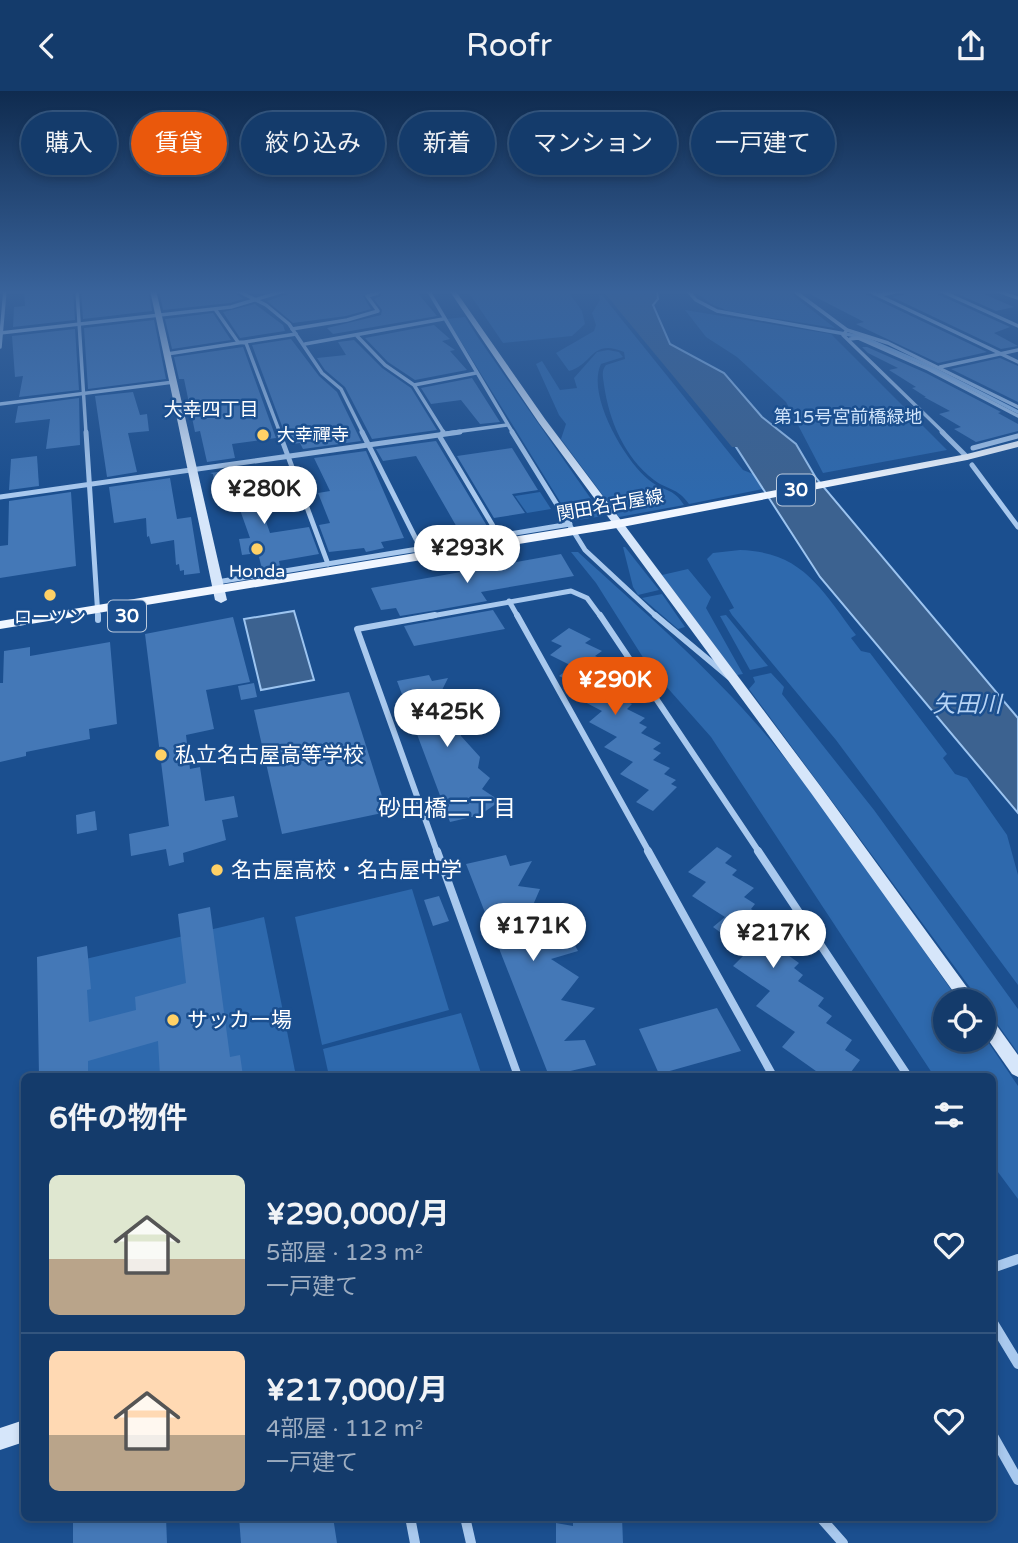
<!DOCTYPE html>
<html lang="ja">
<head>
<meta charset="utf-8">
<style>
	:root { --surface:#143b6b; --page:#1d4271; --text:#f1f3f6; --muted:#9dadc1; --line:#33557e; --accent:#ea580c }
	body { margin:0; font-family:"Varela Round","Noto Sans JP",sans-serif; background:var(--page); color:var(--text); height:100vh; display:flex; flex-direction:column; font-size:26px; white-space:nowrap }
	* { box-sizing:border-box; margin:0 }
	p { font-size:23px; color:var(--muted) }
	.icon { flex:none; width:38px; height:38px; fill:none; stroke:currentColor; stroke-width:2; stroke-linecap:round; stroke-linejoin:round }
	.map { position:relative; flex:1; overflow:hidden }
	.sheet { position:absolute; left:21px; top:982px; width:975px; height:448px; display:flex; flex-direction:column; background:var(--surface); border-radius:10px; box-shadow:0 4px 10px #0003,0 0 0 2px var(--line) }
	.sheet>* { flex:none }
	.banner { position:absolute; left:21px; top:21px; width:976px; height:63px; display:flex; gap:14px }
	.fabs { position:absolute; left:933px; top:898px; display:grid; gap:14px }
	.fabs a { display:grid; place-items:center; width:63px; height:63px; border-radius:50%; background:var(--surface); box-shadow:0 4px 10px #0003,0 0 0 2px var(--line); font-size:35px }
	.price { position:absolute; translate:-50% -60px; padding:0 16px; border-radius:24px; background:#fff; color:#222; font-size:23px; line-height:46px; filter:drop-shadow(0 2px 4px #0008) }
	.price::after { content:''; position:absolute; left:50%; top:42px; width:21px; height:16px; margin-left:-10px; background:inherit; clip-path:polygon(0 0,100% 0,50% 100%) }
	.price.active { background:var(--accent); color:#fff }
	ul { padding:0; list-style:none }
	li { display:flex; align-items:center; gap:21px; height:175px; padding:0 28px }
	li+li { border-top:2px solid var(--line) }
	li span { display:grid; place-items:center; flex:none; width:196px; height:140px; border-radius:10px; color:#555 }
	li>.icon { margin-inline-start:auto }
	span .icon { width:84px; height:84px; fill:#fffc; stroke-width:1 }
	li b { font-size:30px }
	h2 { display:flex; justify-content:space-between; align-items:center; height:84px; padding:0 28px; font-size:30px }
	.pill { padding:0 24px; border-radius:32px; background:var(--surface); box-shadow:0 4px 10px #0003,0 0 0 2px var(--line); font-size:24px; line-height:63px }
	.pill.active { background:var(--accent); color:#fff }
	header { display:flex; justify-content:space-between; align-items:center; height:91px; padding:0 28px; background:var(--surface); font-size:32px; font-weight:600 }
	.map>svg:first-child { display:block }
	.green { fill:#2e69ad }
	.water { fill:#3c6290; stroke:#9cc4f0; stroke-width:2 }
	.lines { fill:none; stroke-linecap:round; stroke-linejoin:round }
	.stream { stroke:#9cc4f0; stroke-width:3.5 }
	.river { fill:#3c6290; fill-rule:evenodd }
	.building { fill:#4478b7 }
	.street-far4 { stroke:#a9c9ee; stroke-width:3.5 }
	.street-far3 { stroke:#a9c9ee; stroke-width:5 }
	.street-far2 { stroke:#a9c9ee; stroke-width:6 }
	.street-far1 { stroke:#a9c9ee; stroke-width:8 }
	.street { stroke:#a9c9ee; stroke-width:10 }
	.secondary { fill:#d6e6fa; fill-rule:evenodd }
	.primary { fill:#f0f6ff; fill-rule:evenodd }
	.poi-dot { fill:#ffd166; stroke:#1b4f8f; stroke-width:2.5 }
	.labels { text-anchor:middle; dominant-baseline:central; stroke-width:5; stroke-linejoin:round; paint-order:stroke }
	.far-park-label { font-size:18px; fill:#cfe3fa; stroke:#1b4f8f }
	.far-poi-label { font-size:18px; fill:#fff; stroke:#1b4f8f }
	.far-street-label { font-size:18px; fill:#fff; stroke:#1b4f8f }
	.far-neighbourhood-label { font-size:19px; fill:#fff; stroke:#1b4f8f }
	.shield { fill:#1b4f8f; stroke:#bbcadd; stroke-width:2 }
	.shield-label { font-size:19px; font-weight:bold; fill:#fff }
	.poi-label { font-size:21px; fill:#fff; stroke:#1b4f8f; text-anchor:start }
	.water-label { font-size:23px; font-style:italic; fill:#b5d3f5; stroke:#1b4f8f }
	.neighbourhood-label { font-size:23px; fill:#fff; stroke:#1b4f8f }
</style>
</head>
<body>
<header><svg class="icon" aria-label="back" viewBox="0 0 24 24"><path d="M15 5l-7 7 7 7"/></svg>Roofr<svg class="icon" aria-label="share" viewBox="0 0 24 24"><path d="M12 15V3M7 8l5-5 5 5M5 13v7h14v-7"/></svg></header>
<div class="map">
<svg width="1018" height="1452" viewBox="0 0 1018 1452">
	<rect width="100%" height="100%" fill="#1b4f8f"/>
	<!-- green -->
	<g class="green">
		<polygon points="467,199 567,199 582,220 585,233 572,245 503,252"/>
		<polygon points="693,199 786,199 835,237 841,238 728,220 711,213"/>
		<path d="M599 204H602L743 379 753 383 768 397 689 413C677 396 667 399 654 389 624 366 609 329 604 294 603 286 601 280 606 274L625 268 624 261C591 247 593 274 569 280L556 262 594 240 596 234 592 222 600 209Z"/>
		<polygon points="685,219 831,243 947,359 823,382 786,311 737,266 706,246"/>
		<polygon points="465,226 477,245 603,425 572,430 447,228"/>
		<path d="M608 259 619 261 623 266 601 273C586 304 625 370 649 389 663 401 673 396 684 414L619 426 561 348 566 333 559 324 536 273 542 270 560 299 577 297 574 287 597 261Z"/>
		<polygon points="540,401 551,418 527,422 515,405"/>
		<polygon points="623,456 625,456 659,499 638,504 633,496"/>
		<path d="M740 459C803 461 821 498 856 544L851 547 861 560 870 562 947 663 943 667 955 683 967 687 1007 744 1018 784V894L836 649 732 524 729 519 734 517 707 468 713 462Z"/>
		<path d="M571 461H578C645 522 714 581 772 651 839 734 898 823 959 910H945V948H984V945L986 948 1018 995V1108L992 1073V985H934L711 646 649 576 596 492Z"/>
		<polygon points="688,478 711,506 706,517 743,583 737,584 662,484"/>
		<polygon points="662,503 685,536 678,538 642,507"/>
		<polygon points="726,524 768,575 750,579 720,525"/>
		<polygon points="771,582 784,596 782,603 874,719 1018,918 1018,962 984,914 984,910 980,910 749,598 755,591 753,586"/>
		<polygon points="412,798 449,919 322,954 295,826"/>
		<polygon points="264,826 296,985 61,985 60,874"/>
		<polygon points="461,922 482,985 329,985 323,958"/>
	</g>
	<!-- water -->
	<g class="water">
		<polygon points="609,199 657,199 658,208 653,214 670,253 724,282 762,326 796,353 816,387 1018,627 1018,722 820,486 694,291 661,263"/>
		<polygon points="294,520 314,589 261,599 244,528"/>
	</g>
	<g class="lines">
		<!-- stream -->
		<polyline class="stream" points="687,199 696,209 717,220 862,246 922,272 1018,321"/>
		<!-- river -->
		<polygon class="river" points="602,199 620,199 748,346 751,351 748,356 732,356"/>
	</g>
	<!-- building -->
	<g class="building">
		<polygon points="24,199 73,199 75,229 13,236 14,216 25,215"/>
		<polygon points="81,199 148,199 152,220 83,228"/>
		<polygon points="159,199 232,199 243,208 230,212 163,219"/>
		<polygon points="291,199 372,199 363,205 371,218 346,225 293,232 267,210 288,203"/>
		<polygon points="381,199 415,199 437,225 333,243 327,237 381,224 382,219 374,208 381,205"/>
		<polygon points="802,199 863,199 865,203 987,261 938,272 866,238 856,233 864,231"/>
		<polygon points="910,199 935,199 937,203 1010,236 994,242 1018,255 1001,258 892,206 907,203"/>
		<polygon points="949,199 984,203 1014,216 996,220"/>
		<polygon points="255,213 283,234 285,240 240,247 223,221"/>
		<polygon points="213,222 231,249 172,258 165,228"/>
		<polygon points="154,229 166,288 88,298 84,237"/>
		<polygon points="434,234 450,248 442,250 455,259 450,260 467,279 415,289 388,271 365,247"/>
		<polygon points="75,238 79,299 19,306 23,285 15,286 12,245"/>
		<polygon points="291,248 319,285 337,301 361,350 303,358 300,352 293,353 290,345 286,346 252,254"/>
		<polygon points="354,249 382,277 411,297 437,339 372,348 345,296 325,279 317,267 346,264 338,251"/>
		<polygon points="243,256 276,347 232,353 235,367 207,371 200,340 195,341 184,288 179,288 174,266"/>
		<polygon points="862,256 867,256 926,282 1001,321 998,322 1018,333 1018,340 976,351 954,338 961,336 939,323 950,320 924,306 926,306 912,297 916,296 889,279 898,277 868,262"/>
		<polygon points="1000,267 1018,275 1018,311 951,278"/>
		<polygon points="472,287 500,331 480,333 461,309 431,313 421,297"/>
		<polygon points="133,301 140,324 147,323 149,340 128,342 137,381 107,386 95,305"/>
		<polygon points="79,307 80,354 46,358 50,328 15,332 18,315"/>
		<polygon points="436,350 490,440 462,445 416,365 383,370 376,358"/>
		<polygon points="512,357 538,399 512,403 525,422 494,427 457,365"/>
		<polygon points="366,360 404,447 381,451 384,457 366,461 364,457 329,461 319,434 330,432 318,402 330,400 314,367"/>
		<polygon points="37,365 39,395 9,399 11,368"/>
		<polygon points="238,378 241,388 248,387 252,402 256,402 270,442 309,436 319,463 279,470 280,475 262,478 258,462 242,464 239,448 250,447 234,402 221,403 220,397 215,397 213,383 210,382"/>
		<polygon points="170,387 177,428 191,426 200,482 184,484 184,479 180,480 179,473 176,474 174,449 151,453 149,445 147,446 146,427 114,432 109,396"/>
		<polygon points="71,401 76,475 0,487 0,455 8,454 9,410"/>
		<polygon points="561,463 574,485 481,501 487,510 437,519 400,525 396,517 381,519 371,497"/>
		<polygon points="493,519 505,538 414,555 404,535"/>
		<polygon points="233,526 250,591 206,599 214,638 186,644 190,678 200,676 205,710 234,705 238,726 222,729 226,749 183,762 184,771 169,775 166,758 131,765 129,743 169,735 145,543"/>
		<polygon points="569,537 591,548 585,552 602,560 595,565 604,569 598,574 615,583 609,587 618,591 613,595 631,605 625,610 632,613 627,618 645,627 639,632 647,636 641,642 661,652 653,658 661,662 653,669 670,677 664,683 676,689 671,693 677,696 653,720 636,711 649,699 620,683 633,671 604,656 617,646 589,631 602,620 577,607 588,599 559,585 572,575 550,564 562,555 551,550"/>
		<polygon points="110,551 117,633 89,638 90,648 26,661 26,665 0,671 0,592 3,592 4,560 30,556 30,565"/>
		<polygon points="429,584 432,590 448,587 442,599 454,608 455,622 461,627 461,645 480,666 478,677 490,687 482,698 500,710 480,724 450,731 397,590"/>
		<polygon points="254,592 257,606 241,609 238,595"/>
		<polygon points="349,601 387,721 282,743 254,619"/>
		<polygon points="95,720 97,739 77,743 76,724"/>
		<polygon points="717,756 732,765 725,772 737,779 732,784 754,797 744,806 755,813 751,818 776,834 768,841 779,848 774,854 799,872 794,877 803,884 798,890 824,907 818,915 832,925 826,932 852,949 845,959 860,969 848,985 823,985 782,956 795,941 756,915 770,900 733,875 747,861 713,836 725,826 692,805 706,791 688,781"/>
		<polygon points="506,764 510,775 532,770 518,795 540,798 530,821 553,823 544,853 571,847 578,860 551,868 579,886 561,909 595,917 564,950 585,949 596,974 549,985 466,773"/>
		<polygon points="439,805 449,830 433,835 424,809"/>
		<polygon points="210,816 230,966 240,964 243,985 160,985 158,950 88,970 88,985 39,985 37,866 87,855 91,898 87,899 89,931 136,919 135,906 186,892 178,823"/>
		<polygon points="717,917 741,960 659,983 639,938"/>
		<polygon points="85,1426 166,1426 167,1452 73,1452 73,1430"/>
		<polygon points="239,1426 333,1426 337,1452 241,1452"/>
		<polygon points="573,1426 622,1426 623,1452 556,1452 556,1432 573,1435"/>
	</g>
	<g class="lines">
		<!-- street-far4 -->
		<g class="street-far4">
			<polyline points="77,199 86,342"/>
			<polyline points="236,199 266,214 289,233 322,282 341,298 363,342"/>
			<polyline points="428,199 513,342"/>
			<polyline points="793,199 847,239 888,252 1018,316"/>
			<polyline points="867,199 1018,271"/>
			<polyline points="939,199 1018,235"/>
			<polyline points="995,199 1018,207"/>
			<polyline points="879,204 906,199"/>
			<polyline points="215,218 238,251 246,252 280,342"/>
			<polyline points="292,238 347,229 378,220 367,205 378,202 376,199"/>
			<polyline points="847,239 843,244 944,342"/>
			<polyline points="0,242 231,216 287,199"/>
			<polyline points="357,245 385,274 414,294 444,342"/>
			<polyline points="850,248 858,247 928,278 1018,325"/>
			<polyline points="305,253 443,228"/>
			<polyline points="0,256 5,199"/>
			<polyline points="167,263 296,243"/>
			<polyline points="940,276 1018,259"/>
			<polyline points="414,294 476,282"/>
			<polyline points="0,313 174,291"/>
			<polyline points="447,342 507,334"/>
		</g>
		<!-- street-far3 -->
		<g class="street-far3">
			<polyline points="86,341 98,526"/>
			<polyline points="279,341 328,473"/>
			<polyline points="362,341 421,458"/>
			<polyline points="443,341 440,346 499,445"/>
			<polyline points="512,341 585,459 657,526"/>
			<polyline points="942,341 967,366"/>
			<polyline points="973,357 1018,345"/>
			<polyline points="972,374 1018,436"/>
			<polyline points="0,406 460,341"/>
			<polyline points="217,491 570,433"/>
			<polyline points="509,510 518,526"/>
			<polyline points="426,526 571,500 587,507 601,526"/>
		</g>
		<!-- street-far2 -->
		<g class="street-far2">
			<polyline points="98,524 98,529"/>
			<polyline points="435,524 357,538 437,761"/>
			<polyline points="517,524 649,761"/>
			<polyline points="600,524 759,761"/>
			<polyline points="655,524 729,586"/>
		</g>
		<!-- street-far1 -->
		<g class="street-far1">
			<polyline points="437,760 518,985"/>
			<polyline points="648,760 773,985"/>
			<polyline points="758,760 908,985"/>
		</g>
		<!-- street -->
		<g class="street">
			<polyline points="992,1177 1018,1168"/>
			<polyline points="992,1230 1018,1273"/>
			<polyline points="992,1343 1018,1389"/>
			<polyline points="410,1426 415,1452"/>
			<polyline points="465,1426 471,1452"/>
			<polyline points="820,1426 843,1452"/>
		</g>
		<!-- secondary -->
		<g class="secondary">
			<polygon points="150,199 156,199 227,509 221,512 215,509"/>
			<polygon points="449,199 455,199 545,328 821,696 977,910 960,910 811,702 539,332"/>
			<polygon points="984,923 990,925 1018,964 1018,986 1012,983 984,943"/>
			<polygon points="24,1329 24,1351 0,1359 0,1337"/>
		</g>
		<!-- primary -->
		<polygon class="primary" points="1018,350 1018,356 967,369 617,437 0,538 0,530 617,429 967,363"/>
	</g>
	<!-- sky -->
	<linearGradient id="sky" x2="0" y2="1"><stop stop-color="#0f2b4f"/><stop offset="0.5" stop-color="#39639b"/><stop offset="1" stop-color="#39639b" stop-opacity="0"/></linearGradient>
	<rect width="1018" height="402" fill="url(#sky)"/>
	<!-- markers -->
	<g class="poi-dot">
		<circle cx="263" cy="344" r="7"/>
		<circle cx="257" cy="458" r="7"/>
		<circle cx="50" cy="504" r="7"/>
		<circle cx="161" cy="664" r="7"/>
		<circle cx="217" cy="779" r="7"/>
		<circle cx="173" cy="929" r="7"/>
	</g>
	<g class="labels">
		<!-- far-park labels -->
		<g class="far-park-label">
			<text x="848" y="326">第15号宮前橋緑地</text>
		</g>
		<!-- far-poi labels -->
		<g class="far-poi-label">
			<text x="277" y="344" text-anchor="start">大幸禪寺</text>
			<text x="257" y="480">Honda</text>
			<text x="50" y="526">ローソン</text>
		</g>
		<!-- far-street labels -->
		<g class="far-street-label">
			<text transform="translate(610 414) rotate(-10)">関田名古屋線</text>
		</g>
		<!-- far-neighbourhood labels -->
		<g class="far-neighbourhood-label">
			<text x="211" y="319">大幸四丁目</text>
		</g>
		<!-- shield labels -->
		<g class="shield">
			<rect x="777" y="383.5" width="38" height="31" rx="5"/>
			<rect x="108" y="509.5" width="38" height="31" rx="5"/>
		</g>
		<g class="shield-label">
			<text x="796" y="399">30</text>
			<text x="127" y="525">30</text>
		</g>
		<!-- poi labels -->
		<g class="poi-label">
			<text x="175" y="664">私立名古屋高等学校</text>
			<text x="231" y="779">名古屋高校・名古屋中学</text>
			<text x="187" y="929">サッカー場</text>
		</g>
		<!-- water labels -->
		<g class="water-label">
			<text x="967" y="614">矢田川</text>
		</g>
		<!-- neighbourhood labels -->
		<g class="neighbourhood-label">
			<text x="447" y="718">砂田橋二丁目</text>
		</g>
	</g>
</svg>
<div class="fabs">
<a><svg class="icon" aria-label="locate" viewBox="0 0 24 24"><circle cx="12" cy="12" r="6"/><path d="M12 2v4M12 18v4M2 12h4M18 12h4"/></svg></a>
</div>
<b class="price" style="left:264px;top:435px">¥280K</b>
<b class="price" style="left:467px;top:494px">¥293K</b>
<b class="price active" style="left:615px;top:626px">¥290K</b>
<b class="price" style="left:447px;top:658px">¥425K</b>
<b class="price" style="left:533px;top:872px">¥171K</b>
<b class="price" style="left:773px;top:879px">¥217K</b>
<div class="banner">
<a class="pill">購入</a>
<a class="pill active">賃貸</a>
<a class="pill">絞り込み</a>
<a class="pill">新着</a>
<a class="pill">マンション</a>
<a class="pill">一戸建て</a>
</div>
<section class="sheet">
<h2>6件の物件<svg class="icon" aria-label="filters" viewBox="0 0 24 24"><path d="M4 7h16M4 17h16"/><circle cx="9" cy="7" r="2"/><circle cx="15" cy="17" r="2"/></svg></h2>
<ul>
<li><span style="background:linear-gradient(#dfe7d0 60%,#b9a48a 0)"><svg class="icon" aria-label="home" viewBox="0 0 24 24"><path d="M3 11l9-7 9 7M6 9v11h12V9"/></svg></span><div><b>¥290,000/月</b><p>5部屋 · 123 m²</p><p>一戸建て</p></div><svg class="icon" aria-label="heart" viewBox="0 0 24 24"><path d="M12 20l-8-8c-3-5 5-10 8-4 3-6 11-1 8 4z"/></svg></li>
<li><span style="background:linear-gradient(#ffd9b3 60%,#b9a48a 0)"><svg class="icon" aria-label="home" viewBox="0 0 24 24"><path d="M3 11l9-7 9 7M6 9v11h12V9"/></svg></span><div><b>¥217,000/月</b><p>4部屋 · 112 m²</p><p>一戸建て</p></div><svg class="icon" aria-label="heart" viewBox="0 0 24 24"><path d="M12 20l-8-8c-3-5 5-10 8-4 3-6 11-1 8 4z"/></svg></li>
</ul>
</section>
</div>
</body>
</html>
